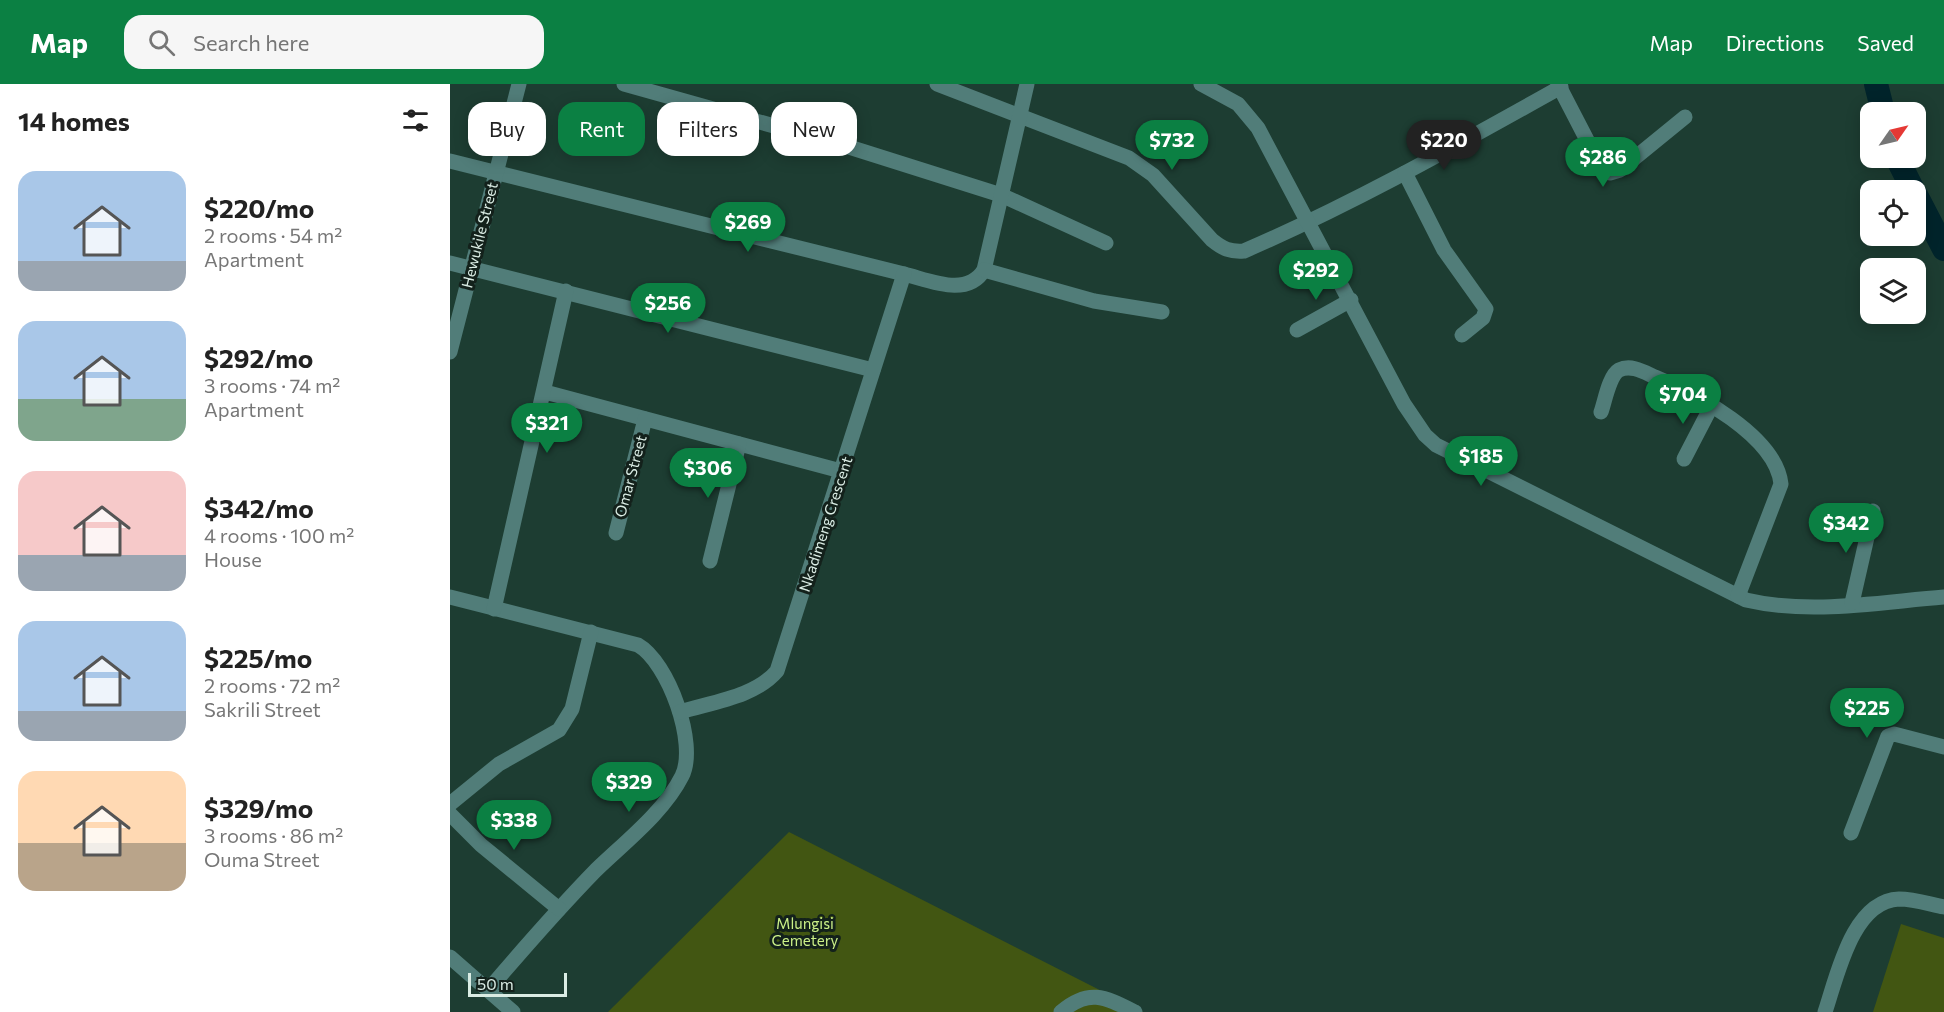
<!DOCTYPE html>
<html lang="en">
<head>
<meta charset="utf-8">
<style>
	:root { --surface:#fff; --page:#f6f6f6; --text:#222; --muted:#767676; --accent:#0b8043 }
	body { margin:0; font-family:Commissioner,sans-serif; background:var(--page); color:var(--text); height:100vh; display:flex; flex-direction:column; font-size:22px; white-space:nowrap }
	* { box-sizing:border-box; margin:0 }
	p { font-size:20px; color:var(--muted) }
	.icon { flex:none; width:33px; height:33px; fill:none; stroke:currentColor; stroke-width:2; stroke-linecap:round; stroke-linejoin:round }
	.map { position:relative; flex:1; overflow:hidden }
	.details { display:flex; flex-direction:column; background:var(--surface); width:450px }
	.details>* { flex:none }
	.guide { position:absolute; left:18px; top:18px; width:570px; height:54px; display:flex; gap:12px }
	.needle { width:39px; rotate:56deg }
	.buttons { position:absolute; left:1410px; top:18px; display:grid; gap:12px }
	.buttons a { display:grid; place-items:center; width:66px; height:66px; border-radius:12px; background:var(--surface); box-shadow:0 3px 15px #0003; font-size:30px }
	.scale { position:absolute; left:18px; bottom:15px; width:99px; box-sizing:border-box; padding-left:6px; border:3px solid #daece4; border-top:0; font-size:16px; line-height:21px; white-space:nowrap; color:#daece4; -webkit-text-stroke:4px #13211b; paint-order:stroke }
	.price { position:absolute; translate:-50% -51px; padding:0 14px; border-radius:21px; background:var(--accent); color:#fff; font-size:20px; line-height:39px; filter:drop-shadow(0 2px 3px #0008) }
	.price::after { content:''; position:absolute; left:50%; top:36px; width:18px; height:14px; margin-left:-9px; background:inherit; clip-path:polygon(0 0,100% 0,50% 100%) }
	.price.current { background:#222; color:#fff }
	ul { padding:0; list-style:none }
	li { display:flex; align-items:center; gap:18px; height:150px; padding:0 18px }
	li span { display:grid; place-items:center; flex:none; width:168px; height:120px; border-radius:18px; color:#555 }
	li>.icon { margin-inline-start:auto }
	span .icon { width:72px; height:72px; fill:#fffc; stroke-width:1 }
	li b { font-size:26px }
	h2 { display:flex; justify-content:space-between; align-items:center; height:72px; padding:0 18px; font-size:26px }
	.chip { padding:0 21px; border-radius:18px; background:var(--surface); box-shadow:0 3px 15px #0003; font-size:21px; line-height:54px }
	.chip.current { background:var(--accent); color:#fff }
	header { display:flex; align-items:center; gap:36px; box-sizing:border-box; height:84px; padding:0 30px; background:var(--accent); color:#fff }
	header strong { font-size:28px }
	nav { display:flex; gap:33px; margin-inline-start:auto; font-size:21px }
	.search { width:420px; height:54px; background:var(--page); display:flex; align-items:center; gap:15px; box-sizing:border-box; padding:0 21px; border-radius:18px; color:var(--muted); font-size:22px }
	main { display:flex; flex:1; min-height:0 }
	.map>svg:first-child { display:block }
	.green { fill:#425612 }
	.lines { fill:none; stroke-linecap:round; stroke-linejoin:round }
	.river { stroke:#00242b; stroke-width:24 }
	.minor { stroke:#517d79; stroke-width:15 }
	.labels { text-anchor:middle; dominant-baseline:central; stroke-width:6; stroke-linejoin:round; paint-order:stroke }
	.street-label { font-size:15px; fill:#daece4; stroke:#13211b }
	.park-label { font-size:15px; fill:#cbf087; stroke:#13211b }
</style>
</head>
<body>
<header>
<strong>Map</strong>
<div class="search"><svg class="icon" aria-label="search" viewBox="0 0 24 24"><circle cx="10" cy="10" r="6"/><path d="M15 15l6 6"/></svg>Search here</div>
<nav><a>Map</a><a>Directions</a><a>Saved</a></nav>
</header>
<main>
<section class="details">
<h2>14 homes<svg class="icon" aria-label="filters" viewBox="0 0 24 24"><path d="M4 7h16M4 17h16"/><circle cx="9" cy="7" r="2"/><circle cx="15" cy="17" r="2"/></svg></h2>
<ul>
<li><span style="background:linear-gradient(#a9c7e8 75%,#9aa5b1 0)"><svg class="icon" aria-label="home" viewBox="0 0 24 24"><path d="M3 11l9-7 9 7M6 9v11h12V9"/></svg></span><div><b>$220/mo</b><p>2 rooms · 54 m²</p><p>Apartment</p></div></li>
<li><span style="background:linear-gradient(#a9c7e8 65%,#7fa58c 0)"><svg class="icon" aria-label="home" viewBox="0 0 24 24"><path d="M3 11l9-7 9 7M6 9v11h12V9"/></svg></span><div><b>$292/mo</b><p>3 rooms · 74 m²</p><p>Apartment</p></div></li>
<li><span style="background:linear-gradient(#f6c9c9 70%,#9aa5b1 0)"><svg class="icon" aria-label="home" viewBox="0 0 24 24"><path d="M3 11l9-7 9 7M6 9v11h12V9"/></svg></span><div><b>$342/mo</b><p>4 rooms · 100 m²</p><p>House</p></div></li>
<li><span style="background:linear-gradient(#a9c7e8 75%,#9aa5b1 0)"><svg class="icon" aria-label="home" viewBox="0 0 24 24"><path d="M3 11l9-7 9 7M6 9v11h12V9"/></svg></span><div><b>$225/mo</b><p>2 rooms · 72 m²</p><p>Sakrili Street</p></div></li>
<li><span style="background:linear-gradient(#ffd9b3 60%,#b9a48a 0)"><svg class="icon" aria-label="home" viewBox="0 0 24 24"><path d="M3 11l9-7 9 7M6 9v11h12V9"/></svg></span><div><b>$329/mo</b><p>3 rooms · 86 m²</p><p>Ouma Street</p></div></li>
</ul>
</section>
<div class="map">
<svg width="1494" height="928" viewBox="0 0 1494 928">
	<rect width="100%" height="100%" fill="#1d3d32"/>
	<!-- green -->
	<g class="green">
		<polygon points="339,748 693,928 158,928"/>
		<polygon points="1451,840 1494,854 1494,928 1423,928"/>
	</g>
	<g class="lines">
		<!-- river -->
		<g class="river">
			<polyline points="1426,0 1433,28"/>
			<polyline points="1447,74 1463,106"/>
			<polyline points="1466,111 1494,165"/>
		</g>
		<!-- minor -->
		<g class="minor">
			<polyline points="174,0 399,63 551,111 656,159"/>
			<path d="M487 0 679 74 703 91 762 156C773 165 780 168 794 167 903 120 1007 61 1111 3"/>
			<path d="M751 0 788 20 808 44 954 320 975 351 986 361 1296 516C1360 531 1430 518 1494 513"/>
			<polyline points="1108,0 1151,83 1160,89 1170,86 1235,33"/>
			<path d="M0 77 454 190C479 196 517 214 534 186L577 0"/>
			<polyline points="955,89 994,166 1036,225 1033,234 1012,251"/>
			<polyline points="0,179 423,286"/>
			<polyline points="534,186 644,217 712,228"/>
			<polyline points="847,246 901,216"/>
			<polyline points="0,268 69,0"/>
			<polyline points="95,308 391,387"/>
			<path d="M1151 328C1155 317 1159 292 1169 286 1181 280 1194 288 1205 293 1245 309 1326 352 1331 400L1288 512"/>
			<polyline points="1234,375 1262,321"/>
			<polyline points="166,449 195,335"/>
			<polyline points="260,477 289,360"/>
			<path d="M0 513 188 561C218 578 248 660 232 692 214 728 175 758 146 786 109 824 74 864 39 905"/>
			<polyline points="1402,519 1423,427"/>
			<polyline points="44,525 116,207"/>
			<path d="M230 628C262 618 305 613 327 587L454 190"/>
			<polyline points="0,720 49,680 109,646 122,625 141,548"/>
			<polyline points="0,730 31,761 109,825"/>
			<polyline points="1401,749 1438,652 1444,650 1494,663"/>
			<polyline points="0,873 63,928"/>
			<path d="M611 928C639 904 655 913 685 928"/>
			<path d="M1375 928C1387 893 1402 817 1449 815 1464 815 1479 820 1494 823"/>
		</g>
	</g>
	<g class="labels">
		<!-- street labels -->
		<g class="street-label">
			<text transform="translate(29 151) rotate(-76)">Hewukile Street</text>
			<text transform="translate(180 392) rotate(-75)">Omar Street</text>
			<text transform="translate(375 440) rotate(-72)">Nkadimeng Crescent</text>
		</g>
		<!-- park labels -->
		<g class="park-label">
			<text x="355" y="839">Mlungisi<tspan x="355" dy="17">Cemetery</tspan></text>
		</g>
	</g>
</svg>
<div class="buttons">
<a><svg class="needle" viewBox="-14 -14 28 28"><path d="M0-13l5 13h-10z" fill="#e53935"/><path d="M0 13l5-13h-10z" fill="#767676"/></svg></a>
<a><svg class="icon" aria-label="locate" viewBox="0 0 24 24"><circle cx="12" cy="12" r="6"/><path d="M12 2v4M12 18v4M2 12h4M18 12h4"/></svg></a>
<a><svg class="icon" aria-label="layers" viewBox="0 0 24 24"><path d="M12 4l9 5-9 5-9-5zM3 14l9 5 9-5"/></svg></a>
</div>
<div class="scale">50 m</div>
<b class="price" style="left:722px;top:87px">$732</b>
<b class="price current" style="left:994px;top:87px">$220</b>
<b class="price" style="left:1153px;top:104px">$286</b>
<b class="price" style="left:298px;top:169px">$269</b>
<b class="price" style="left:866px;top:217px">$292</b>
<b class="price" style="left:218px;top:250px">$256</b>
<b class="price" style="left:1233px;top:341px">$704</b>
<b class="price" style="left:97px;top:370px">$321</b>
<b class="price" style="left:1031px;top:403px">$185</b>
<b class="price" style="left:258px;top:415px">$306</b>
<b class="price" style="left:1396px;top:470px">$342</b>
<b class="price" style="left:1417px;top:655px">$225</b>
<b class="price" style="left:179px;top:729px">$329</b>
<b class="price" style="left:64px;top:767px">$338</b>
<div class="guide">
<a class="chip">Buy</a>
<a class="chip current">Rent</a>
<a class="chip">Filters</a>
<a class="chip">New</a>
</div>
</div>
</main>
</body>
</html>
